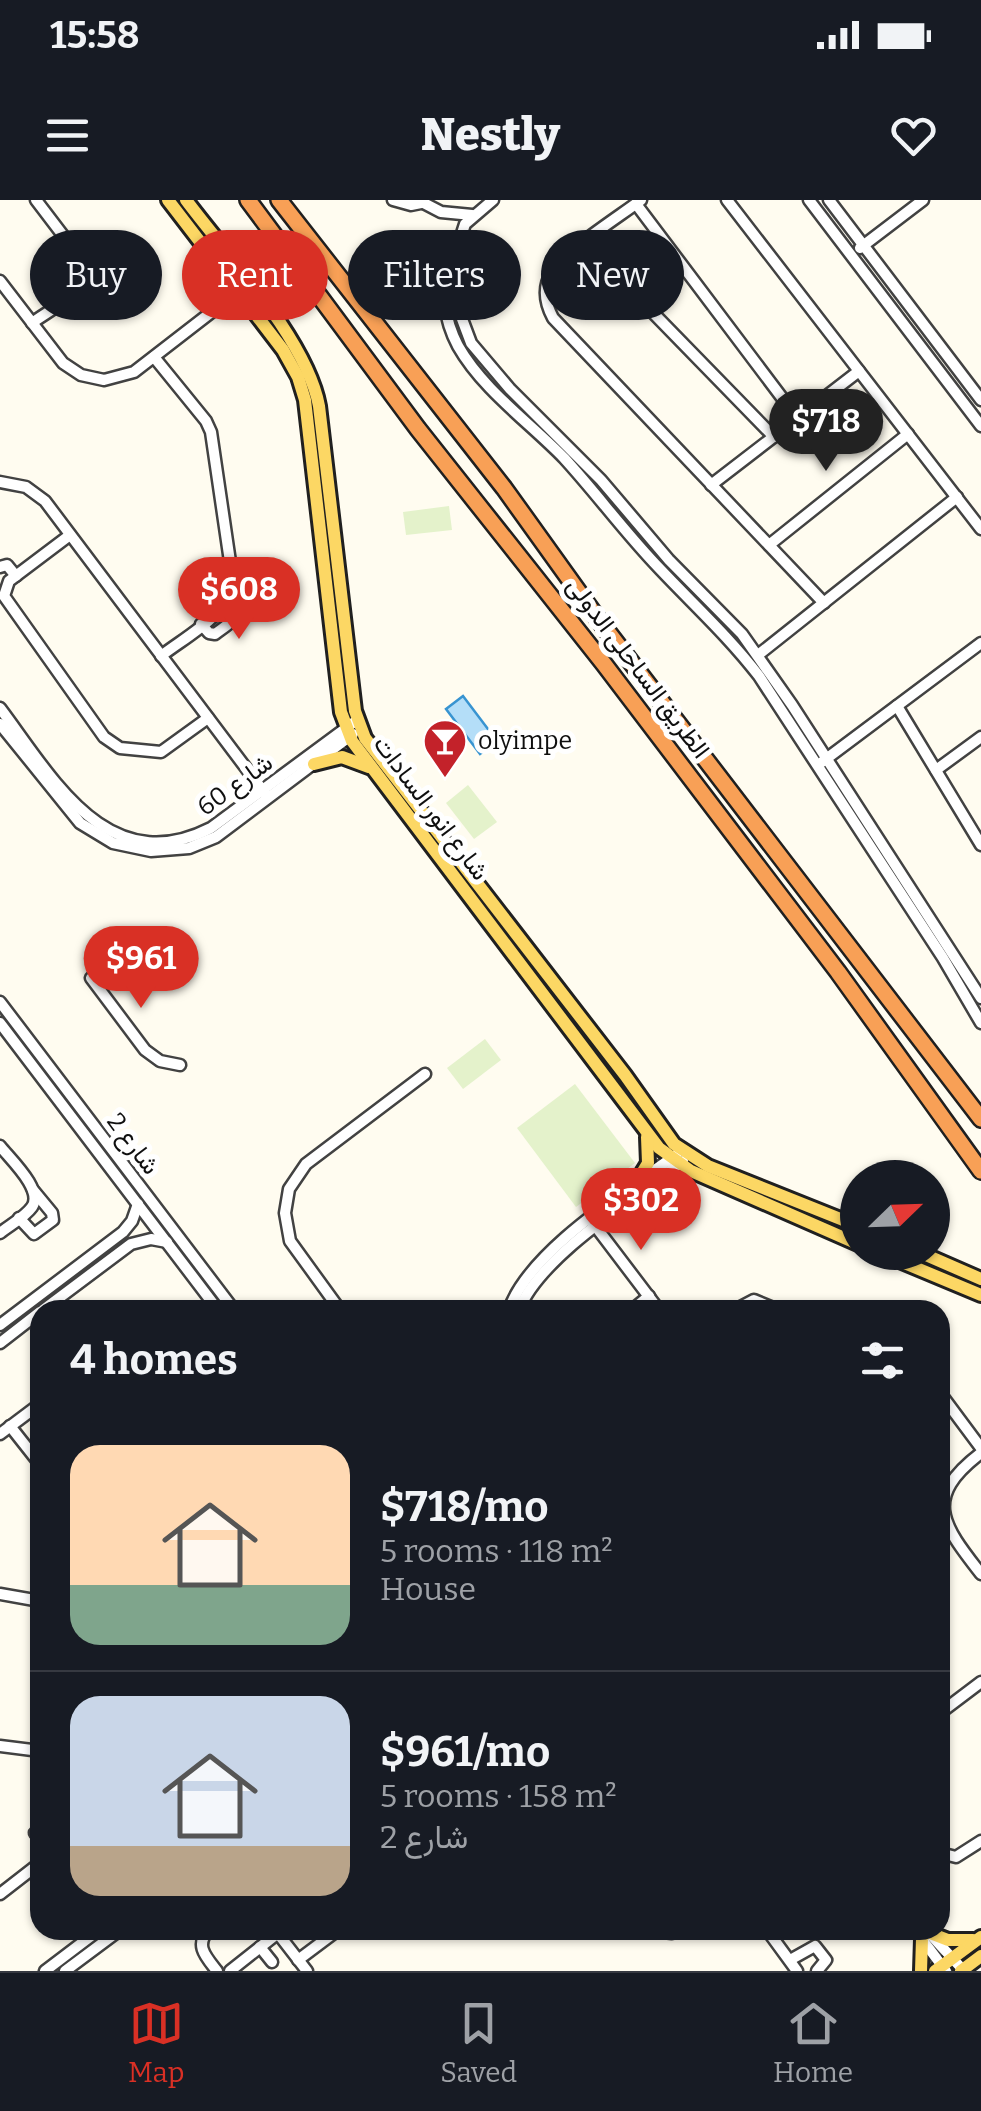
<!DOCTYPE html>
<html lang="en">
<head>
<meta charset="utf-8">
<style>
	:root { --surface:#171b24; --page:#20242c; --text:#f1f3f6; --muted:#9ea1a6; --line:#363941; --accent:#d93025 }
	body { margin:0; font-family:Bitter,Vazirmatn,serif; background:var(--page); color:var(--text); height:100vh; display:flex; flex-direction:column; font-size:38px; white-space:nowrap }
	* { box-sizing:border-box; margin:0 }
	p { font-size:32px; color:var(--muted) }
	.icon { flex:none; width:55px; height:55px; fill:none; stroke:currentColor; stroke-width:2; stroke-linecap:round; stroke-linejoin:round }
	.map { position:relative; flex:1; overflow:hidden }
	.panel { position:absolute; left:30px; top:1100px; width:920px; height:640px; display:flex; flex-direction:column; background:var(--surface); border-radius:30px; box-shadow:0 2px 8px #0004 }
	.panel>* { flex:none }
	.banner { position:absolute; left:30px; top:30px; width:922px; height:90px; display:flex; gap:20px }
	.needle { width:65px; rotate:67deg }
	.controls { position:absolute; left:840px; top:960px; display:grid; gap:20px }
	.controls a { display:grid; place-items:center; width:110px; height:110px; border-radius:50%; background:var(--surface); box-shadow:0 2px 8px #0004; font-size:50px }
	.price { position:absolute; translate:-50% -85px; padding:0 22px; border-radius:35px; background:var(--accent); color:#fff; font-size:32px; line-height:65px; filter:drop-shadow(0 2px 5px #0008) }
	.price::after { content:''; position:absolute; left:50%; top:60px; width:30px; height:22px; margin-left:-15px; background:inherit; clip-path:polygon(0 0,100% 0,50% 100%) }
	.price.selected { background:#222; color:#fff }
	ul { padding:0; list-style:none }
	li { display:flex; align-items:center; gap:30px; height:250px; padding:0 40px }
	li+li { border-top:2px solid var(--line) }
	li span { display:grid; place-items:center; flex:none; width:280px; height:200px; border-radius:30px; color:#555 }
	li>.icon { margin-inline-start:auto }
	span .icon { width:120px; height:120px; fill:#fffc; stroke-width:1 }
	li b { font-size:42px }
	h2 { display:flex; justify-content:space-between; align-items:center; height:120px; padding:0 40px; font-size:42px }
	.tag { padding:0 35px; border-radius:45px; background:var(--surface); box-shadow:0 2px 8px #0004; font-size:35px; line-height:90px }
	.tag.selected { background:var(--accent); color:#fff }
	.status { display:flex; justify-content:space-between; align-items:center; height:70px; padding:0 50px; background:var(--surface); direction:ltr }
	.status svg { height:28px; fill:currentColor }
	header { display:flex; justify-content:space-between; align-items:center; height:130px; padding:0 40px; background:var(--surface); font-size:45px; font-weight:800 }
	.menu { display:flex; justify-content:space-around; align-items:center; height:140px; border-top:2px solid var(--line); background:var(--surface); font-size:28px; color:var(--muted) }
	.menu a { display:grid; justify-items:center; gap:5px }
	.menu .selected { color:var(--accent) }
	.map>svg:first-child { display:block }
	.pitch { fill:#e4f2cb }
	.water { fill:#b4def8; stroke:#3894d1; stroke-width:2.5 }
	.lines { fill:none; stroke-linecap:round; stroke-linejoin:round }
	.minor-casing { stroke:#424242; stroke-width:15 }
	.major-casing { stroke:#202020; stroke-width:18 }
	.highway-casing { stroke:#202020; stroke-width:20 }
	.minor { stroke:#fff; stroke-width:10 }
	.major { stroke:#fcd764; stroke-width:12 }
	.highway { stroke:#f8a056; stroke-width:15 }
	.labels { text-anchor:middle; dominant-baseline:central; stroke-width:10; stroke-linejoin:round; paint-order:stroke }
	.street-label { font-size:25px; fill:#0f0f0f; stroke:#fff }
	.poi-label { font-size:25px; fill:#0f0f0f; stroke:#fff; text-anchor:start }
</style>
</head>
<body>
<div class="status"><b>15:58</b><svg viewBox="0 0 49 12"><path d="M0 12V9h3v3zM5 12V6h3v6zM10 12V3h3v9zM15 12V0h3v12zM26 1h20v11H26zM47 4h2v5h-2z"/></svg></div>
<header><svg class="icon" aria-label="menu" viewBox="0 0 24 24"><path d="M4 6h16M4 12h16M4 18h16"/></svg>Nestly<svg class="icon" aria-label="heart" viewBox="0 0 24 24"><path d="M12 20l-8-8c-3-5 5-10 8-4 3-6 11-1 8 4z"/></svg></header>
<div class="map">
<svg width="981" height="1771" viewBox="0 0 981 1771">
	<rect width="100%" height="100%" fill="#fffcf0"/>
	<!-- pitch -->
	<g class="pitch">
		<polygon points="449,306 452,330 406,335 403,312"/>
		<polygon points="468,585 497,622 474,639 446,603"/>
		<polygon points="485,839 501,860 463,889 447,868"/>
		<polygon points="575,884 635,963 576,1007 517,928"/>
	</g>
	<!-- water -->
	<polygon class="water" points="463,496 497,541 480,554 446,509"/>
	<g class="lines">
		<!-- minor casing -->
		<g class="minor-casing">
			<g id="minor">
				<polyline points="393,0 411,5 421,3"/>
				<polyline points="418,0 441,12 472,15"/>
				<polyline points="493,0 465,24 455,55 462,119 471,143 510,189 601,280 669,360 742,434 792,505 981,798"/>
				<path d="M641 0C620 16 563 52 552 72 542 88 545 103 553 118L824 403"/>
				<polyline points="727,0 981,329"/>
				<polyline points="809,0 981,226"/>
				<polyline points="829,0 981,200"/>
				<polyline points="636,4 798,219"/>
				<polyline points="585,43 774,237"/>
				<polyline points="860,48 923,0"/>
				<path d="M455 66C437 88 446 123 458 146 483 190 529 222 564 258 597 294 626 334 660 369 694 405 729 437 759 476L943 758 981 823"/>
				<polyline points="0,81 63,163 81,175 104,180 134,172 249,83"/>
				<polyline points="78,88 90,96 99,90 99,83 86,67"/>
				<path d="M32 123C52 108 91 91 84 63L36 0"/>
				<path d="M154 157 206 221 211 232 233 382C229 415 185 437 161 456"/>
				<polyline points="0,282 26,287 45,301 267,596"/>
				<polyline points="711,285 859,171"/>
				<polyline points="70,335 9,381 4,396 104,537 120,548 161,552 208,518"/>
				<polyline points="769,345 908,234"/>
				<polyline points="0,367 7,365 16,376"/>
				<path d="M201 424 209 433 215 434C235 419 241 419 232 393"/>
				<polyline points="758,455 957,297"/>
				<polyline points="897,506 981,645"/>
				<path d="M0 508C52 577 107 681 211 628L357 520"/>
				<polyline points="0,524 80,623 113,643 151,651 189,648 216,637 353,534"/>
				<polyline points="822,562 981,443"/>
				<polyline points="936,570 981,537"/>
				<polyline points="91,778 145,850 160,861 180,865"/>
				<polyline points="0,802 234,1110"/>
				<polyline points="0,823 218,1110"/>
				<path d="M0 946C10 959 44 990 32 1007 25 1017 10 1025 0 1033"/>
				<polyline points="19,1018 34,1034 53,1020 52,1013 33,990"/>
				<polyline points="593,1023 659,1110"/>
				<polyline points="43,1110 131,1044 151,1039 167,1042"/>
				<polyline points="340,1110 290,1041 285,1013 289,989 306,964 425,874"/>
				<path d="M509 1110C528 1052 627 991 677 954"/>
				<path d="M519 1110C539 1057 636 997 683 961"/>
				<polyline points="632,1110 649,1096"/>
				<polyline points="735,1110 754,1100 778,1110"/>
				<polyline points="0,1125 123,1032 132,1021 138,1004"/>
				<polyline points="0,1143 40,1112"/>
				<polyline points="940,1193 981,1248"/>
				<polyline points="10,1226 40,1264"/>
				<polyline points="0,1234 40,1204"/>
				<path d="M981 1253C922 1298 942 1324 981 1374"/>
				<polyline points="0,1394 40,1401"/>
				<polyline points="940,1513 981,1482"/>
				<polyline points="0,1546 40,1551"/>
				<polyline points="35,1633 40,1639"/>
				<polyline points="940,1653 956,1657 981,1641"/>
				<polyline points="0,1694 40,1663"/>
				<path d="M209 1730C194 1745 206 1757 217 1771"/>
				<polyline points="644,1730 672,1733 688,1730"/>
				<polyline points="767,1730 797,1771"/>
				<polyline points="915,1730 946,1771"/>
				<polyline points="276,1731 307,1771"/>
				<polyline points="931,1735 964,1771"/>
				<polyline points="260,1747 272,1762"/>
				<polyline points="298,1760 338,1730"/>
				<polyline points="790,1760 815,1746 826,1760 817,1771"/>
				<polyline points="45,1771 99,1730"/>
				<polyline points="65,1771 120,1730"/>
				<polyline points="230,1771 278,1733"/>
			</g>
		</g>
		<!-- major casing -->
		<g class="major-casing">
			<g id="major">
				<polyline points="168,0 283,150 298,177 305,200 341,512 352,541 659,948 691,971 858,1044"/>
				<path d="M186 0C227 55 307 140 319 206L355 511 365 538 625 875 674 944 708 966 858 1026"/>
				<polyline points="314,564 342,557 369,567"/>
				<polyline points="634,986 648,963 647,937"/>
				<polyline points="878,1052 981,1095"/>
				<polyline points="919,1052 981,1079"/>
				<polyline points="930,1733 948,1740 973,1740"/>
				<polyline points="921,1771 922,1739"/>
				<polyline points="935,1771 981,1737"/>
				<polyline points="961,1771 981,1756"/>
			</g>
		</g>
		<!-- highway casing -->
		<g class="highway-casing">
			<g id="highway">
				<polyline points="248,0 418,229 604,464 838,772 981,971"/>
				<polyline points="279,0 504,288 598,419 981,919"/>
			</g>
		</g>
		<!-- minor -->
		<use href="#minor" class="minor"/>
		<!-- major -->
		<use href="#major" class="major"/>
		<!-- highway -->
		<use href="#highway" class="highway"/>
	</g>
	<!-- icons -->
	<defs>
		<g id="bar-pin" transform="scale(2.25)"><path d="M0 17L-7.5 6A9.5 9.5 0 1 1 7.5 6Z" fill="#c3222a" stroke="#fff"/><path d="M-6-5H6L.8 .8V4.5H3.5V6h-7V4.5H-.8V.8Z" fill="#fff"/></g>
	</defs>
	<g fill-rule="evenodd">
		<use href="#bar-pin" x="445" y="541"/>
	</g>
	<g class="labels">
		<!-- street labels -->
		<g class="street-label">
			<text transform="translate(638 468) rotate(53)">الطريق الساحلى الدولى</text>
			<text transform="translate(235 585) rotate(-36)">شارع 60</text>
			<text transform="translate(431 608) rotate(53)">شارع انور السادات</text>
			<text transform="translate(133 944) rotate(53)">شارع 2</text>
		</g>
		<!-- poi labels -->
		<g class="poi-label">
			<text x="478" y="541">olyimpe</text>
		</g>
	</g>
</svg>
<div class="controls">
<a><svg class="needle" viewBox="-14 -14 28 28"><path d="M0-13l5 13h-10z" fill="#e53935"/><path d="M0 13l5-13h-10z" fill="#9ea1a6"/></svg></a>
</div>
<b class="price selected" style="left:826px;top:274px">$718</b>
<b class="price" style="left:239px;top:442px">$608</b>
<b class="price" style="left:141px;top:811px">$961</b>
<b class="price" style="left:641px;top:1053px">$302</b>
<div class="banner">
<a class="tag">Buy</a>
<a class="tag selected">Rent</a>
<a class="tag">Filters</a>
<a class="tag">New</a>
</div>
<section class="panel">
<h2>4 homes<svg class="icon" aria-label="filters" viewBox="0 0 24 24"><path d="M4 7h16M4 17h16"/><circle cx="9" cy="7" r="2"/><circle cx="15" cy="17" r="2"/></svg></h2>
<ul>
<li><span style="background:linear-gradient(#ffd9b3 70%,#7fa58c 0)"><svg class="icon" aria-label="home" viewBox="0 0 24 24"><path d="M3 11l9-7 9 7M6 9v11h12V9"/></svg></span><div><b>$718/mo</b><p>5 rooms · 118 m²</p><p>House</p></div></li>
<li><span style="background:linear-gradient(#c9d6e8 75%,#b9a48a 0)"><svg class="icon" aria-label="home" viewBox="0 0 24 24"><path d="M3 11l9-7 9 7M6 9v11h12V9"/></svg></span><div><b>$961/mo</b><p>5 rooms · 158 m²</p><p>شارع 2</p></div></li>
</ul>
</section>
</div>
<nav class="menu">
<a class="selected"><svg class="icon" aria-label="map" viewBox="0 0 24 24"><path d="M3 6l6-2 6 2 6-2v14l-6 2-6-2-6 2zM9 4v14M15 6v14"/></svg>Map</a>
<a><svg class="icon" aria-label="saved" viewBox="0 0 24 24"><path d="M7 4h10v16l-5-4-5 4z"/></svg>Saved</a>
<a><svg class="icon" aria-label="home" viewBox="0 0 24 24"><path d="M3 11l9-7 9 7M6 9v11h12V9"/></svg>Home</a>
</nav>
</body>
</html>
